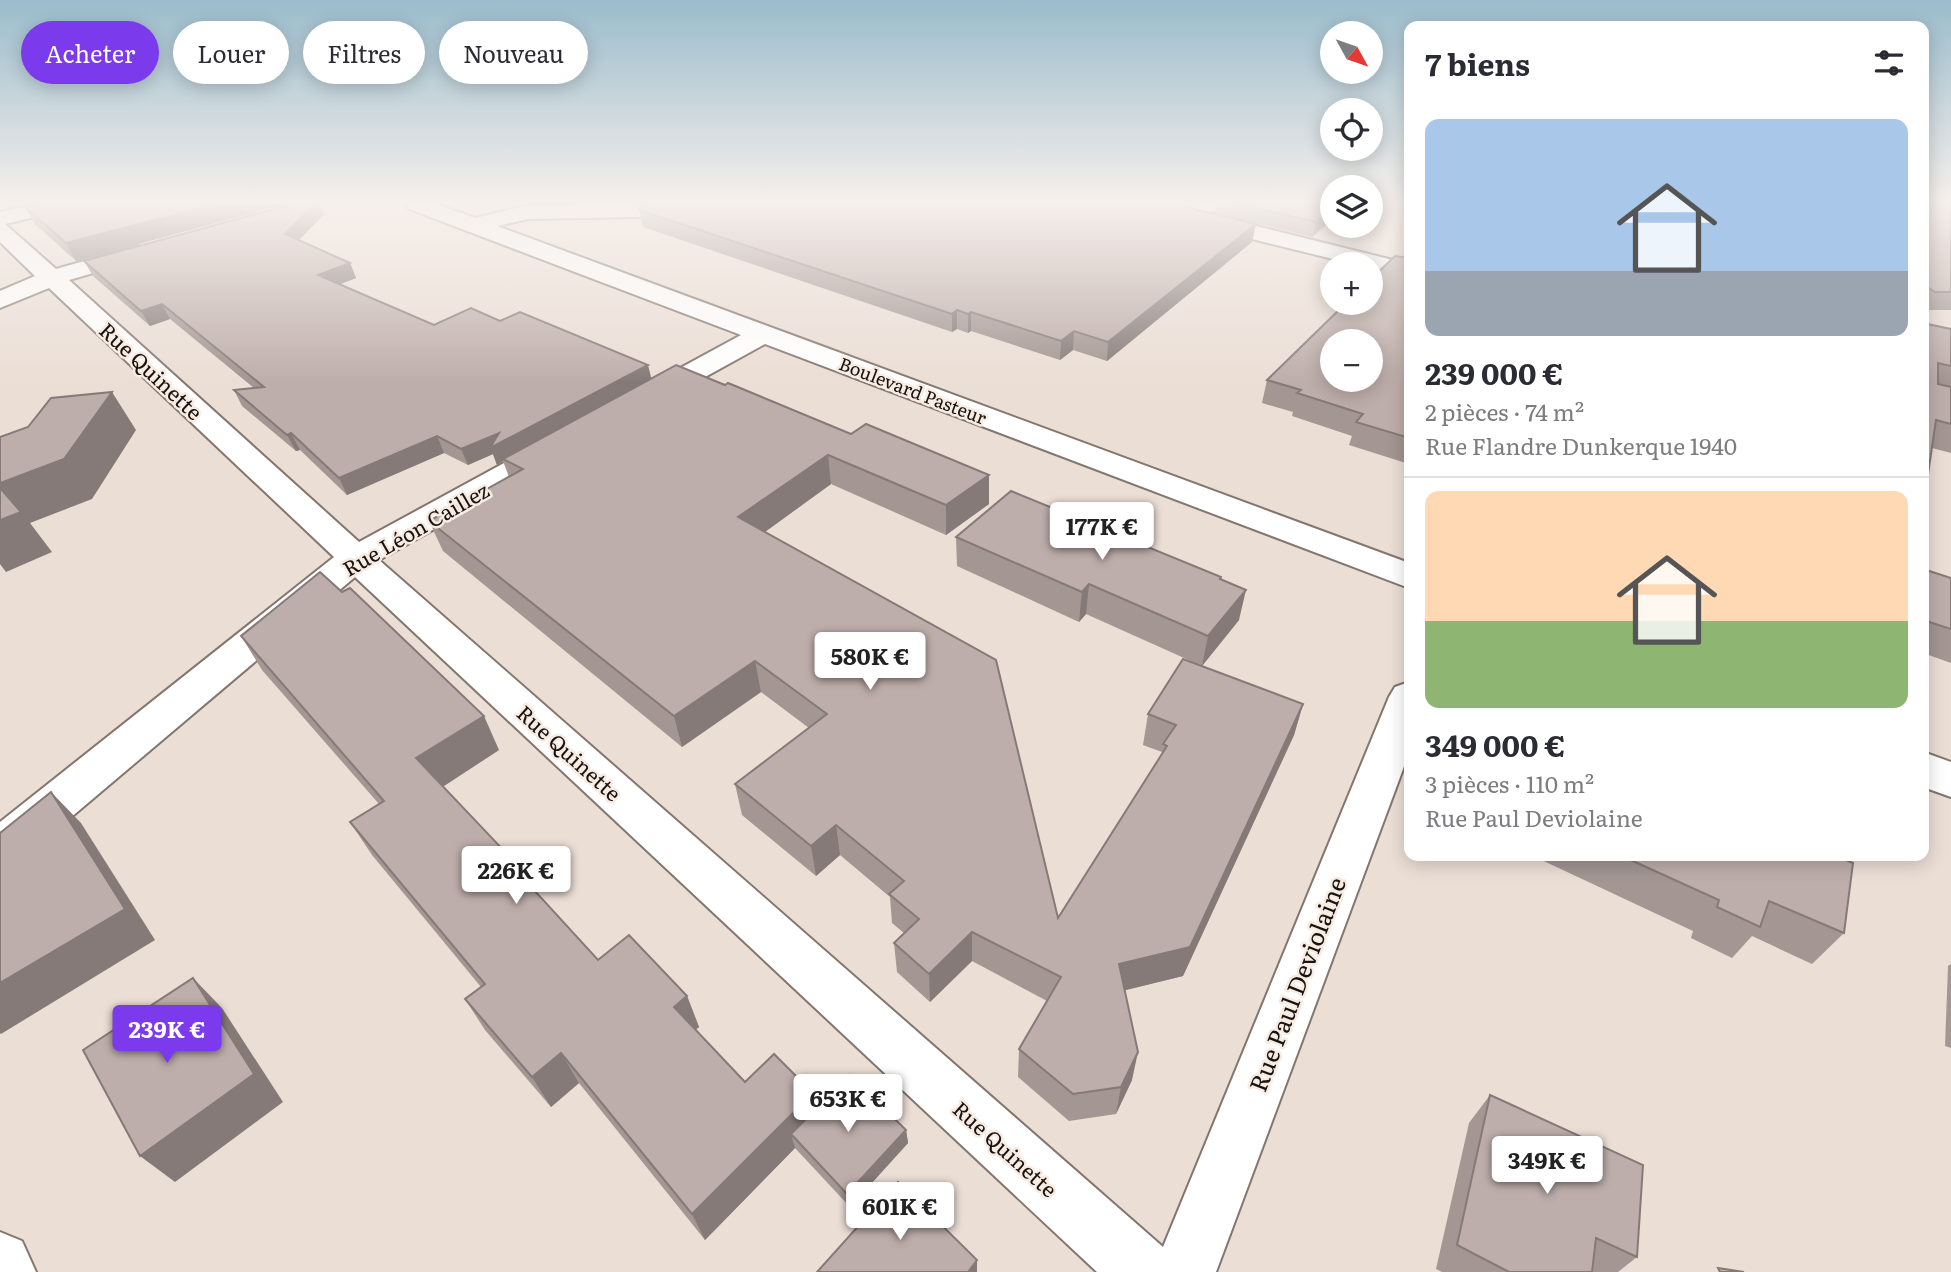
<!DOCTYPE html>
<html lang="fr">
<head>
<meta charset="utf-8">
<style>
	:root { --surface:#fff; --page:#f2f2f3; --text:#2b2b33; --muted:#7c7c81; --line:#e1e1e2; --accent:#7c3aed }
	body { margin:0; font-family:Literata,serif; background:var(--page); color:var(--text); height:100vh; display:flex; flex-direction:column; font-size:26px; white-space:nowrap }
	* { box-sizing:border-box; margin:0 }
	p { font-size:23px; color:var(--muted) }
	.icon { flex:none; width:38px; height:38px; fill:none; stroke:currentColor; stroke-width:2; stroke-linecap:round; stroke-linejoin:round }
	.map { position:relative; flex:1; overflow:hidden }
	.sheet { position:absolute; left:1404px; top:21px; width:525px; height:840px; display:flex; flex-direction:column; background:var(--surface); border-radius:14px; box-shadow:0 4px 18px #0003 }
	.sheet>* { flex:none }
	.banner { position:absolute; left:21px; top:21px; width:665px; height:63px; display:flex; gap:14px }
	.needle { width:46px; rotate:130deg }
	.fabs { position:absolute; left:1320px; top:21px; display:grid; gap:14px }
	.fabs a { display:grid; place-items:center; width:63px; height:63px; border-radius:50%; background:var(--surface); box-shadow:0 4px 18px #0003; font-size:35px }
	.price { position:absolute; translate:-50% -60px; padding:0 16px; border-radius:7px; background:#fff; color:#222; font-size:23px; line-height:46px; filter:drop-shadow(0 2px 4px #0008) }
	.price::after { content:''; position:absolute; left:50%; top:42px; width:21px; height:16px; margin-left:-10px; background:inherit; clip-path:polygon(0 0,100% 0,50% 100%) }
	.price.current { background:var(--accent); color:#fff }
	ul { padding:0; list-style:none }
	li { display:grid; align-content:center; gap:14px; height:371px; padding:0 21px }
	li+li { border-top:2px solid var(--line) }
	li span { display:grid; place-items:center; height:217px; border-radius:14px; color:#555 }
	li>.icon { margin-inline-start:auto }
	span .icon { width:126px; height:126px; fill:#fffc; stroke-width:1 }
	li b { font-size:30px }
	h2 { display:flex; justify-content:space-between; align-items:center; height:84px; padding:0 21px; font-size:30px }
	.pill { padding:0 24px; border-radius:32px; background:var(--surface); box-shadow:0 4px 18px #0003; font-size:24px; line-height:63px }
	.pill.current { background:var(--accent); color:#fff }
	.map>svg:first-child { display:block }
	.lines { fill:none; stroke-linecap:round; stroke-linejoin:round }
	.minor-casing { stroke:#82766e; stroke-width:4 }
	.minor { fill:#fff; fill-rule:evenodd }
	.wall { fill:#a39693 }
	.shaded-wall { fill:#857a78 }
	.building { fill:#beaeab; stroke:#857a78; stroke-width:2; fill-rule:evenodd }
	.labels { text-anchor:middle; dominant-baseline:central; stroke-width:5; stroke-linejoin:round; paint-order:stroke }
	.far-street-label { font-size:18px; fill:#171310; stroke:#f8ebe2 }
	.street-label { font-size:21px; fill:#171310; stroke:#f8ebe2 }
	.near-street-label { font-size:24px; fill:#171310; stroke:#f8ebe2 }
</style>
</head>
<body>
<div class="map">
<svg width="1951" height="1272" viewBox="0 0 1951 1272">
	<rect width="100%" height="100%" fill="#ebded5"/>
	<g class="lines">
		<!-- minor casing -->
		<g class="minor-casing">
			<g id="minor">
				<polygon points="36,204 72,204 69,209 5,224 56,269 137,246 145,248 149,253 145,258 69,280 359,542 541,443 552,441 563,443 568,450 563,457 379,560 1163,1247 1389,697 1395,687 1409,682 1409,753 1216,1272 1097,1272 355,577 17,863 0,868 0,822 334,557 49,288 0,308 0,291 35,276 0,242 0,212"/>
				<polygon points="406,204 436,204 475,218 529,205 699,204 702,209 699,214 691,216 529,219 497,226 1409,563 1409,588 765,344 658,403 648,406 638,403 633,397 638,391 741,335 409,209"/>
				<polygon points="1123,204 1250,204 1247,209 1239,211 1132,213 1124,211 1121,206"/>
				<polygon points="1204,213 1409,264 1409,278 1370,269 1370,264 1353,264 1196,225 1193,220 1196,215"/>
				<polygon points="1923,752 1951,762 1951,797 1923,787"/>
				<polygon points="0,1232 22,1241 36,1272 0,1272"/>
			</g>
		</g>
		<!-- minor -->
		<use href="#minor" class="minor"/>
	</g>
	<!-- wall -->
	<g class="wall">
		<polygon points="41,204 285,204 76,261 35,224 25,207"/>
		<polygon points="1216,204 1332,204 1312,237 1215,213"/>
		<rect x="1923" y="204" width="28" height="106"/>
		<polygon points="1187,207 1256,224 1252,242 1107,361 1073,350 1060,360 971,331 968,333 957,329 952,332 643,227 639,210"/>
		<polygon points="324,214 299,240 350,263 356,278 340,284 434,325 500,321 651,379 989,504 946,535 831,484 765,532 1058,918 1161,755 1162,752 1143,745 1148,714 1303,704 1294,735 1183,976 1125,990 1132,1080 1116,1114 1069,1121 1018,1077 1019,1049 1047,1001 972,961 930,1002 897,972 894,943 904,933 892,923 890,897 840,855 816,876 742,815 735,784 809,728 761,692 682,747 443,551 429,521 509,477 503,461 497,465 493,454 468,465 444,453 347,495 300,450 296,451 242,406 234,390 254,388 170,319 150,326 93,276 84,261"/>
		<polygon points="1409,239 1409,464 1349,445 1352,436 1292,416 1293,412 1262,403 1267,380 1403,257"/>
		<polygon points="1923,323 1951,329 1951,453 1932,448"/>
		<polygon points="956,537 1221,577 1221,580 1239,620 1202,666 1086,614 1079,622 957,566"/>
		<polygon points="1923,569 1951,578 1951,663 1923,653"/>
		<polygon points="241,636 499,750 443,786 534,890 598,960 687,996 699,1027 695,1030 745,1082 813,1093 817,1108 906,1130 908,1143 850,1207 795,1148 705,1240 579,1083 551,1107 485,1030 465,999 481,987 372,855 350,822 379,804 262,670"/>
		<polygon points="1533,856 1836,856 1844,933 1812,964 1752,936 1732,958 1691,938 1693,931"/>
		<polygon points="1951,964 1951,1048 1945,1046 1948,966"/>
		<polygon points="1490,1095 1637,1257 1618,1272 1442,1272 1436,1269 1469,1123"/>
	</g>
	<!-- shaded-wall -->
	<g class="shaded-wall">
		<polygon points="216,204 285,204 76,261 66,243"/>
		<polygon points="315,204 320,204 324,214 291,248 285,234"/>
		<polygon points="1332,209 1332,220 1312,237 1316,222"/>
		<polygon points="1256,224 1252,242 1107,361 1108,342"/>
		<polygon points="350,263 356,278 325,290 318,275"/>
		<polygon points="162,304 170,319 150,326 141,311"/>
		<polygon points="957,310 957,329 952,332 952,314"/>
		<polygon points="971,312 971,331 968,333 968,314"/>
		<polygon points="1074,331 1073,350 1060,360 1061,341"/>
		<polygon points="648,365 652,381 503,459 503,461 497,465 493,454 468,465 461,449"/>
		<polygon points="112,392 136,430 92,499 30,523 52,552 6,572 0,564 0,483"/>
		<polygon points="291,433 300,450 296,451 287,435"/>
		<polygon points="437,436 444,453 347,495 339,478"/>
		<polygon points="828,455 831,484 744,547 738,517"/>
		<polygon points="989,475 989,504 946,535 946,505"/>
		<polygon points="1089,584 1086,614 1079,622 1082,592"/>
		<polygon points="1246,590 1239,620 1202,666 1208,636"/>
		<polygon points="755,661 761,692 682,747 674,716"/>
		<polygon points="1303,704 1294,735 1183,976 1114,993 1119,964"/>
		<polygon points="484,716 499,750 435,792 416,758"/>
		<polygon points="51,792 81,823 155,940 1,1034 0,1033 0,983"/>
		<polygon points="836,825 840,855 816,876 811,846"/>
		<polygon points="526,874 542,907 522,877"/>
		<polygon points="972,932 972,961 930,1002 929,974"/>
		<polygon points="193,978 222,1008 283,1102 175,1182 140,1156"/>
		<polygon points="687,996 699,1027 686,1038 674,1007"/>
		<polygon points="1138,1052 1132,1080 1116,1114 1121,1087"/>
		<polygon points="561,1053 579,1083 551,1107 532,1077"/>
		<polygon points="813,1093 820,1122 791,1134 795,1148 705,1240 692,1214"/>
		<polygon points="906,1130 908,1143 850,1207 847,1194"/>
		<polygon points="977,1260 977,1272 968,1272"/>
	</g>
	<!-- building -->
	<g class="building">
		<polygon points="41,204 216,204 66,243 25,207"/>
		<polygon points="292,204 315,204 285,234 350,263 318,275 434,325 471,308 500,321 520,312 648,365 490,448 499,433 461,449 437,436 339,478 291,433 287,435 234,390 264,387 162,304 141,311 84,261"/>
		<polygon points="642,204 1184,204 1187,207 1256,224 1108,342 1074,331 1061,341 971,312 968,314 957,310 952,314 639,210"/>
		<polygon points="1238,204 1332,204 1332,209 1316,222"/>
		<polygon points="1923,204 1951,204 1951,292 1935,292 1923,284"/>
		<path d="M1395 256 1409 258V438L1356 422 1363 414 1297 393 1301 390 1267 380 1346 303H1370V280ZM1332 341H1370V380H1332Z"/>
		<polygon points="1923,323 1951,329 1951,366 1938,363 1938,384 1951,387 1951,424 1936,420 1923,508"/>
		<polygon points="676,365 725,385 728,383 851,434 866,424 989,475 946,505 828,455 738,517 996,660 1058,918 1167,746 1163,744 1176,725 1148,714 1183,659 1303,704 1190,947 1119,964 1138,1052 1121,1087 1073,1094 1019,1049 1061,977 972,932 929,974 894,943 919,919 889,894 904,881 836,825 811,846 735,784 827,714 755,661 674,716 429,521 523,469 503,459"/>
		<polygon points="112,392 64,459 0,483 0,437 28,427 51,398"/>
		<polygon points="0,488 21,512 0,520"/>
		<polygon points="1011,491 1221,577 1220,579 1246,590 1208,636 1089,584 1082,592 956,537"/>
		<polygon points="1923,569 1951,578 1951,629 1923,620"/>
		<polygon points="320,572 342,592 350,588 484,716 416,758 526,874 522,877 598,960 629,935 687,996 674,1007 745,1082 774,1054 813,1093 692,1214 561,1053 532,1077 465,999 485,984 350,822 384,801 241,636"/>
		<polygon points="51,792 125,909 0,983 0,833"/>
		<polygon points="1622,856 1836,856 1853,863 1844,933 1769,901 1760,927 1717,907 1719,900"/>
		<polygon points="193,978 254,1074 140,1156 83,1050"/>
		<polygon points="850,1075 906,1130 847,1194 791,1134"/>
		<polygon points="1490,1095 1643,1165 1637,1257 1596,1238 1592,1272 1509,1272 1457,1245"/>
		<polygon points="898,1182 977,1260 968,1272 817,1272"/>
		<polygon points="1718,1268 1744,1272 1720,1272"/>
	</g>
	<!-- sky -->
	<linearGradient id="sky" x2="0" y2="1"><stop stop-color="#9abccc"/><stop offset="0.53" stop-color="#f6f0ec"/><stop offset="1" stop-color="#f6f0ec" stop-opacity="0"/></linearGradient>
	<rect width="1951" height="382" fill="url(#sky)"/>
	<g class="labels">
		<!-- far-street labels -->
		<g class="far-street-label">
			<text transform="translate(913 390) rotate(21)">Boulevard Pasteur</text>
		</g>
		<!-- street labels -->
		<g class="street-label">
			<text transform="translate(152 370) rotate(43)">Rue Quinette</text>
			<text transform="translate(415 528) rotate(-30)">Rue Léon Caillez</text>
			<text transform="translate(570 752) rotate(42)">Rue Quinette</text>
			<text transform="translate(1006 1148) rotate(42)">Rue Quinette</text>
		</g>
		<!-- near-street labels -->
		<g class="near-street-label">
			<text transform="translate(1296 984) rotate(-69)">Rue Paul Deviolaine</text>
		</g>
	</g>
</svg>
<div class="fabs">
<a><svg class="needle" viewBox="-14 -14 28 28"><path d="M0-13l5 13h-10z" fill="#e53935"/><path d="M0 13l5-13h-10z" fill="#7c7c81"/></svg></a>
<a><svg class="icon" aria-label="locate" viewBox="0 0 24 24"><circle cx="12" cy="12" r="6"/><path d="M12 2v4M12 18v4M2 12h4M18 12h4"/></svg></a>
<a><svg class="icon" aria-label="layers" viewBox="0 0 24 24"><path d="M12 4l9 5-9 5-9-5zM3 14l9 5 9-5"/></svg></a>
<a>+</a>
<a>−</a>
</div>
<b class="price" style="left:1102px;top:562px">177K €</b>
<b class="price" style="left:870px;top:692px">580K €</b>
<b class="price" style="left:516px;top:906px">226K €</b>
<b class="price current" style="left:167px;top:1065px">239K €</b>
<b class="price" style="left:848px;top:1134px">653K €</b>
<b class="price" style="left:1547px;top:1196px">349K €</b>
<b class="price" style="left:900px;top:1242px">601K €</b>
<div class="banner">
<a class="pill current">Acheter</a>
<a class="pill">Louer</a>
<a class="pill">Filtres</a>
<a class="pill">Nouveau</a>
</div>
<section class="sheet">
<h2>7 biens<svg class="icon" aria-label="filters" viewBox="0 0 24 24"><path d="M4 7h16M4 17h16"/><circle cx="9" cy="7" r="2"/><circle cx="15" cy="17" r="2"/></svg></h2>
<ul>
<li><span style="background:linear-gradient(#a9c7e8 70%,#9aa5b1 0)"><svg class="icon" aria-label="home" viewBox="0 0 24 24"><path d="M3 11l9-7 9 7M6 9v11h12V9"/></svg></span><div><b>239 000 €</b><p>2 pièces · 74 m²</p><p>Rue Flandre Dunkerque 1940</p></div></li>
<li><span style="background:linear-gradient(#ffd9b3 60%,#8fb573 0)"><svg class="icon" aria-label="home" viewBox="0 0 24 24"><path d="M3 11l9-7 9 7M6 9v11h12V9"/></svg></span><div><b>349 000 €</b><p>3 pièces · 110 m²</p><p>Rue Paul Deviolaine</p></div></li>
</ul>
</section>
</div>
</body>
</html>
